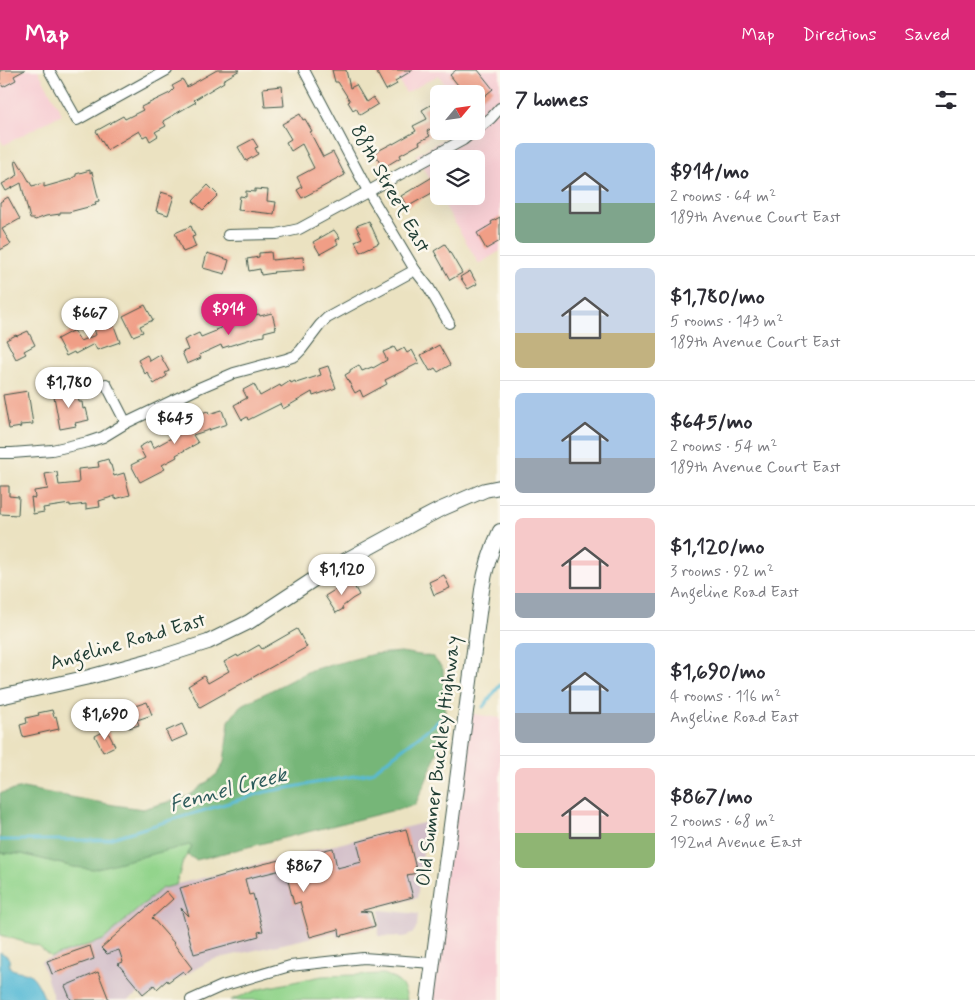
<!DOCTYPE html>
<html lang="en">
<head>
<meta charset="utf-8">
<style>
	:root { --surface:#fff; --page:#f7f7f7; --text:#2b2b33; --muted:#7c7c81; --line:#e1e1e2; --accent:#db2777 }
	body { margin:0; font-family:Mynerve,sans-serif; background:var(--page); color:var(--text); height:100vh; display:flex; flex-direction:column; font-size:19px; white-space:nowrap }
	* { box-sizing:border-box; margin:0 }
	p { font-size:16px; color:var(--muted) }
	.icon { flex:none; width:28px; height:28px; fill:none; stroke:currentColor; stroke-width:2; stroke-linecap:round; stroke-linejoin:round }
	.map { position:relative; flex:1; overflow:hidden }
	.drawer { display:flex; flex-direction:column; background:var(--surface); width:475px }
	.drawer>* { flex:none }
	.needle { width:32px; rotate:61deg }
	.tools { position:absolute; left:430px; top:15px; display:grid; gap:10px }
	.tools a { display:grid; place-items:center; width:55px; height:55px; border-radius:8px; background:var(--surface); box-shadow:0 5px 20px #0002; font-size:25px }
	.price { position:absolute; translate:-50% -42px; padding:0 11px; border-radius:18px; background:#fff; color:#222; font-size:16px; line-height:32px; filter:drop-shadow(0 1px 2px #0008) }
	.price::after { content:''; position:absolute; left:50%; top:30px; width:15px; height:11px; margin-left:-8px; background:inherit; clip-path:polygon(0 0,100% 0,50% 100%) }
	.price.current { background:var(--accent); color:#fff }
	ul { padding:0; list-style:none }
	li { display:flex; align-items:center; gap:15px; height:125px; padding:0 15px }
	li+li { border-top:1px solid var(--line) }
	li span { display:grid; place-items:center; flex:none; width:140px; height:100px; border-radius:8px; color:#555 }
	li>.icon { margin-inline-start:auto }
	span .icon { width:60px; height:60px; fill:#fffc; stroke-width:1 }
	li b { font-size:21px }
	h2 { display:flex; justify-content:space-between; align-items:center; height:60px; padding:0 15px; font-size:21px }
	header { display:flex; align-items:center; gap:30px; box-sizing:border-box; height:70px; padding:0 25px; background:var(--accent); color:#fff }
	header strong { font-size:24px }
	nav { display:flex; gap:28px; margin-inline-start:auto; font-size:18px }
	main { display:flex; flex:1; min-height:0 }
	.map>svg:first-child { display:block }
	.built { fill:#f7cfd4 }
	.industrial { fill:#d2bdc8 }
	.green { fill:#93d48c; stroke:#598860 }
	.forest { fill:#76b678; stroke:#4a7a56 }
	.water { fill:#57bad5; stroke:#3b7c84 }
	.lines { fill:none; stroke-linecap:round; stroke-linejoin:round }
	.stream { stroke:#57bad5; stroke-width:3 }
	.building { fill:#f09e86 }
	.minor-casing { stroke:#3e5649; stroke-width:12 }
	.tertiary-casing { stroke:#3e5649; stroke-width:16 }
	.minor { stroke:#fff; stroke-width:10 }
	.tertiary { stroke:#fff; stroke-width:14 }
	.labels { text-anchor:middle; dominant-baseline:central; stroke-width:5; stroke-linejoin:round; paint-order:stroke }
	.street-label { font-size:20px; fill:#1f3d34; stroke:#fbf7ec }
	.water-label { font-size:21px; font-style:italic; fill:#2d5c5c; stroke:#fbf7ec }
</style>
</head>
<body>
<header>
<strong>Map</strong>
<nav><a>Map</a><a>Directions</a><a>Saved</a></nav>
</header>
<main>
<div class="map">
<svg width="500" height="930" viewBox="0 0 500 930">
	<rect width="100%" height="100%" fill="#fbf7ec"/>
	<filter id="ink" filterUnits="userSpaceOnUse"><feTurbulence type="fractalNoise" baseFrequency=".02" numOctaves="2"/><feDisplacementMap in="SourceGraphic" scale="10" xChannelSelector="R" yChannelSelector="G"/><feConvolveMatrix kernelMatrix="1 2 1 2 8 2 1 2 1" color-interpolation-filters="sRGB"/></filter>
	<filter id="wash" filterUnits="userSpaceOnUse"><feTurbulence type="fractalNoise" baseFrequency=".0096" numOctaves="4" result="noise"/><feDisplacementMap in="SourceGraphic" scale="20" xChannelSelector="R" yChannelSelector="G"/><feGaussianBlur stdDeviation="1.12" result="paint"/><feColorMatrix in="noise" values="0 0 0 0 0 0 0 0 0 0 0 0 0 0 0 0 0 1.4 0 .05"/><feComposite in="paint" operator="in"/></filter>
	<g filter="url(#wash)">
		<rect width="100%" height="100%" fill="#ebe2c1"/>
		<!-- built -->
		<g class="built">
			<polygon points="0,0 38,0 62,44 4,75 0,69"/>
			<polygon points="393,0 500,0 500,181 479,194 439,126 476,126 476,89 439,89 439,125 416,85 458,61 476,61 476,24 450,24 439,5 406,23"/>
			<polygon points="466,643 500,648 500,930 428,930"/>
		</g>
		<!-- industrial -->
		<g class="industrial">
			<polygon points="427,752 417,828 373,838 377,857 337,867 336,862 211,890 144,929 139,923 128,930 54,930 41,891 103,870 162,818"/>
			<polygon points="380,840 418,844 417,856 415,860 412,864 404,867 378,866"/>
		</g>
		<!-- green -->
		<g class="green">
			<polygon points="189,775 192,777 183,791 176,815 162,818 103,870 51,887 38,876 0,865 0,783 22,784 74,797"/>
			<path d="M384 904C398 910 405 914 407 930H231L260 919 322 906Z"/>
		</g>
		<!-- forest -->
		<polygon class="forest" points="401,582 433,587 443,599 446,660 425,713 415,735 196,790 187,785 192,777 189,775 93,799 74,797 22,784 0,783 0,723 23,718 114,735 143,739 189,726 217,704 224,692 229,651 240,636 311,600 374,584"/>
		<!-- water -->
		<path class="water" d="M0 882C17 890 4 893 12 899 17 902 23 901 28 903 36 907 42 922 45 930H0Z"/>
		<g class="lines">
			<!-- stream -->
			<g class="stream">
				<polyline points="483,637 500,615"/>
				<polyline points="0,770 105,770 265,722 371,703 445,646"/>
			</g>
		</g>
		<g id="blocks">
			<!-- building -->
			<g class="building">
				<polygon points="0,0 25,0 14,6 16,10 3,17 0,12"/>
				<polygon points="217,0 240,0 223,10 224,12 194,30 196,32 163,51 166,56 155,62 158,66 150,71 147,65 143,67 139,61 107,80 96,61 123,46 125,49 143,40 141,37 170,23 174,19 172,16 183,10 187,17"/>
				<polygon points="332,0 346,0 350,18 356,15 366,32 373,27 378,34 360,45 356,38 353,40 348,32 350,31 338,12 335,12"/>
				<polygon points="382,0 413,0 395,11 397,14 386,20 377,3"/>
				<polygon points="456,0 478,0 493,19 476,33 476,24 465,24 450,5"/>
				<polygon points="282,16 284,36 265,37 263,18"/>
				<polygon points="439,30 439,54 427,61 430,66 419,72 420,74 400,85 401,87 383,98 374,83 393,73 393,74 416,61 413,56 427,49 422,40"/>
				<polygon points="300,44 303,50 305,49 312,61 310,62 323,87 333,82 345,105 302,128 297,120 302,117 297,107 314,98 302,74 291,81 286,72 291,69 282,54"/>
				<polygon points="253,69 258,77 255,78 258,84 246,91 238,77"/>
				<polygon points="17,90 32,116 44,113 44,117 72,109 72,108 76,106 76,104 90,100 90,103 92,102 99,131 95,132 96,135 69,142 60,142 60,144 46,146 35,150 34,149 30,149 21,113 6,121 2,114 18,105 15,91"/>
				<polygon points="439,103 439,119 407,137 401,126"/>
				<polygon points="208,115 218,125 203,140 193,131"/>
				<polygon points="255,119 268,120 267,131 276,132 274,144 238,140 240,126 246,127 246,121 255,122"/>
				<polygon points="161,122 174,126 168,145 156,141"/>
				<polygon points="8,127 20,149 2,159 11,174 0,180 0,132"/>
				<polygon points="500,147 500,171 486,179 477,163 492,154 491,152"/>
				<polygon points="369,151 379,173 360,182 355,171 362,168 356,156"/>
				<polygon points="191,156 195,166 192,167 196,177 183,182 175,163"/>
				<polygon points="334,160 340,168 336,170 338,174 320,184 313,172"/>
				<polygon points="445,174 462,203 450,210 434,181"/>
				<polygon points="271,182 272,190 303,187 304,200 273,202 274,203 261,205 260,199 249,201 247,189 259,187 259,183"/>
				<polygon points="207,183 229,190 225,204 203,198"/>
				<polygon points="470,201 477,214 468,219 460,207"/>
				<polygon points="145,235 153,250 140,256 143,262 133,266 123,246"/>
				<polygon points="272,243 276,259 264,262 264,266 254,268 222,278 221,275 199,285 201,288 187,294 182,282 188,280 184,270 199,263 201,267 216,261 215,260 248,248 248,247 259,244 260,246"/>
				<polygon points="107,251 110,258 114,256 120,272 97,280 94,274 75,284 74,282 66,286 57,269 74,260 80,271 96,265 93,256"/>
				<polygon points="28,261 35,275 24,281 26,284 16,289 6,270 16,265 17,266"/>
				<polygon points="439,275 450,295 438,302 435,298 430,301 421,285"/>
				<polygon points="394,277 397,282 404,278 407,283 412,280 419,293 385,310 387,314 363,327 360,320 355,323 345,305 350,302 350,300 359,295 362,301 372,297 373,298 387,290 383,282"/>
				<polygon points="147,285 150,291 160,285 169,301 165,303 167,306 154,314 147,302 145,304 138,290"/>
				<polygon points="328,296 336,318 313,326 312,322 283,339 280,334 248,350 247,347 242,350 234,335 247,328 243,320 254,314 260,326 280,315 281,317 290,311 291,313 295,311 296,313 321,305 319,299"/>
				<polygon points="70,318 72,328 78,327 79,332 82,332 83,339 86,338 89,350 75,353 76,356 60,359 53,321"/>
				<polygon points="28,321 33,354 20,355 21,357 9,359 3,325"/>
				<polygon points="222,340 227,354 193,365 198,373 176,385 177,387 162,395 165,399 140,412 131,395 145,388 139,377 150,371 153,378 197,354 194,345 208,341 209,344"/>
				<polygon points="108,389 110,395 111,395 114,406 124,403 130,425 115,429 115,426 99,431 100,437 86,439 86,434 70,436 70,434 43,438 44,442 33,444 31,427 35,428 34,421 48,419 45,404 57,402 59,415 79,413 78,399 99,397 98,392"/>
				<polygon points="0,416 9,416 9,426 19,427 18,445 0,444"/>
				<polygon points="444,505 450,518 434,525 429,512"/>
				<polygon points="351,510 359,525 352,529 342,537 343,539 336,543 325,526"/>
				<polygon points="297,559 307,577 200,637 188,616 204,606 208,613 229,601 224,592 237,585 238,587 259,575 262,579"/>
				<polygon points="147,632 152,645 137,650 139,655 129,658 127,653 121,655 117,642"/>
				<polygon points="52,640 54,647 56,646 59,659 23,667 20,655 27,653 26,648 39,645 38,643"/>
				<polygon points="182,654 187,665 171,672 166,661"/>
				<polygon points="107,660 115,676 103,682 95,666"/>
				<polygon points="406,759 417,803 407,805 413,827 360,841 371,842 375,856 340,866 339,859 310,867 300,832 294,834 285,799 245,809 249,825 253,824 263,861 258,862 259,866 194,884 181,838 189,846 180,818 263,794 333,778 337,798 362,792 357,772"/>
				<polygon points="166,821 173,829 152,848 174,873 173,873 192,898 185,904 183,901 168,912 167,910 157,919 154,915 143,924 118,894 123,892 119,880 107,884 101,878"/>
				<polygon points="90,876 94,889 52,904 47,891"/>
				<polygon points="98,902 109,930 71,930 65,916"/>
			</g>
		</g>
	</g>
	<g filter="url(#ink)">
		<use href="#blocks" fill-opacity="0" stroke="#3e5649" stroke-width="1"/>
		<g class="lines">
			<!-- minor casing -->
			<g class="minor-casing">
				<g id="minor">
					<polyline points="49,0 77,50 167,0"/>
					<polyline points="304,0 368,121 415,200 429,218 449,253"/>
					<polyline points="476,60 491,48 500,38"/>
					<polyline points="228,165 277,164 299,159 463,70 474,61"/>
					<polyline points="106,314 126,353"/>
					<polyline points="0,383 12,383 52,380 88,372 103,367 126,353 199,318 234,303 286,289 295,286 301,280 320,255 327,248 415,200"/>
					<polyline points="191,930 222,916 290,896 363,888 433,893"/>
				</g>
			</g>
			<!-- tertiary casing -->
			<g class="tertiary-casing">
				<g id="tertiary">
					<polyline points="0,627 89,607 155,589 208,572 249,552 328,500 414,453 439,440 485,420 500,417"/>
					<path d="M428 930 482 520C485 499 491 480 500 461"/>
				</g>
			</g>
			<!-- minor -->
			<use href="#minor" class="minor"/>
			<!-- tertiary -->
			<use href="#tertiary" class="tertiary"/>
		</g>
	</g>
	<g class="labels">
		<!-- street labels -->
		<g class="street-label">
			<text transform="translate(390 119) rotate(61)">88th Street East</text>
			<text transform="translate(128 572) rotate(-16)">Angeline Road East</text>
			<text transform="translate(439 691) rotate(-83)">Old Sumner Buckley Highway</text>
		</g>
		<!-- water labels -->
		<g class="water-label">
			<text transform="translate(228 720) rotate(-15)">Fennel Creek</text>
		</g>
	</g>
</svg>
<div class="tools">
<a><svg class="needle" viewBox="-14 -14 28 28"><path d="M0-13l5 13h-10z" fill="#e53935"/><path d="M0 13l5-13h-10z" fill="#7c7c81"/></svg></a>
<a><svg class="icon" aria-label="layers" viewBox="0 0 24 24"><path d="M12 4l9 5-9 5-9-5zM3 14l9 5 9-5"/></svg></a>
</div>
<b class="price current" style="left:229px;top:266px">$914</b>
<b class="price" style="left:90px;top:270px">$667</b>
<b class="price" style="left:69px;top:339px">$1,780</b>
<b class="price" style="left:175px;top:375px">$645</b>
<b class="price" style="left:342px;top:526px">$1,120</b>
<b class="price" style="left:105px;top:671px">$1,690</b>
<b class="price" style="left:304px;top:823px">$867</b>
</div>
<section class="drawer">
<h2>7 homes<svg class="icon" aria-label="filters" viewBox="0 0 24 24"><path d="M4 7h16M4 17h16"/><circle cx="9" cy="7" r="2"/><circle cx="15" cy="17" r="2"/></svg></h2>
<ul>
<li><span style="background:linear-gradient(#a9c7e8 60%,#7fa58c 0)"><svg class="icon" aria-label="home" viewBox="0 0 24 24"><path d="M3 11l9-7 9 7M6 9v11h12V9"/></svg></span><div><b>$914/mo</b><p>2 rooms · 64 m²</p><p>189th Avenue Court East</p></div></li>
<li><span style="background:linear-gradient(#c9d6e8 65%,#c2b280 0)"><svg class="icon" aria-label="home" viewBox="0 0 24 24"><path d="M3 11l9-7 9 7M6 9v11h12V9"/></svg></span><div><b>$1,780/mo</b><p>5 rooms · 143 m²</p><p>189th Avenue Court East</p></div></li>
<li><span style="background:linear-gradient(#a9c7e8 65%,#9aa5b1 0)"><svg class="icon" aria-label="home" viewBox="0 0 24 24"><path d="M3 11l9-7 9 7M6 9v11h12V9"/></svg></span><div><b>$645/mo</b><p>2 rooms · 54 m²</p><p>189th Avenue Court East</p></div></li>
<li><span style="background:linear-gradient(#f6c9c9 75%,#9aa5b1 0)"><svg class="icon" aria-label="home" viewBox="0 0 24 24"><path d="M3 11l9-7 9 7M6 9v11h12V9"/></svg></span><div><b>$1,120/mo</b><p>3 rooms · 92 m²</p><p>Angeline Road East</p></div></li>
<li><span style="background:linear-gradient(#a9c7e8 70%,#9aa5b1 0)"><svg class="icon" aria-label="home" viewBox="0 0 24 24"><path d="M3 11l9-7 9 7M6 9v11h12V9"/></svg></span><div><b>$1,690/mo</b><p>4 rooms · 116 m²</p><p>Angeline Road East</p></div></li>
<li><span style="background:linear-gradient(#f6c9c9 65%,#8fb573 0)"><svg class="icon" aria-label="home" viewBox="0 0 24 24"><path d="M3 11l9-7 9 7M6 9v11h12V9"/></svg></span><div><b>$867/mo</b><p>2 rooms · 68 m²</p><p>192nd Avenue East</p></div></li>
</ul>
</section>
</main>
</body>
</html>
